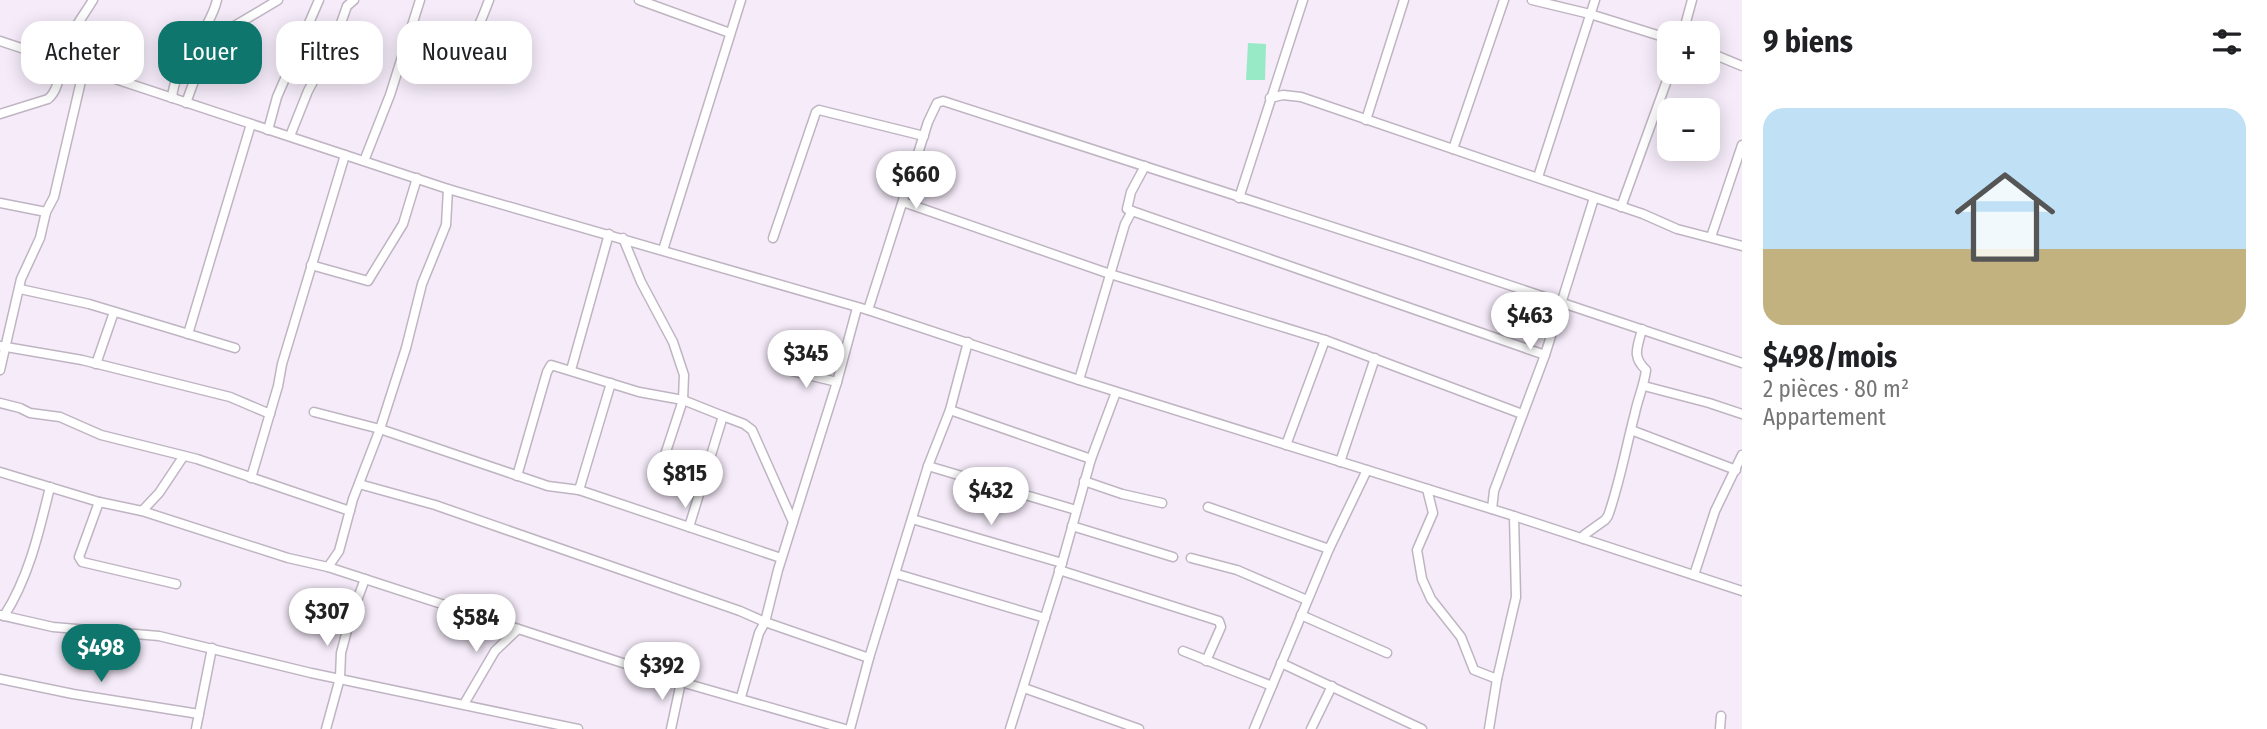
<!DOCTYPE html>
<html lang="fr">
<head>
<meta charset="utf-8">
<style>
	:root { --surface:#fff; --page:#f6f6f6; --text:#202124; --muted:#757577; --line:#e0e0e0; --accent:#0f766e }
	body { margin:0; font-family:"Fira Sans Condensed",sans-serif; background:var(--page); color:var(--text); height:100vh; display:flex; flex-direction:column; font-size:26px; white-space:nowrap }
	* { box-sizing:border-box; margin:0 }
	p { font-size:23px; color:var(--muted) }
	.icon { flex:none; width:38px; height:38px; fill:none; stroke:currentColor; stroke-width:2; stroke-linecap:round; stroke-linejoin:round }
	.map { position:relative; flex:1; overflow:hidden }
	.panel { display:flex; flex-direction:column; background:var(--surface); width:525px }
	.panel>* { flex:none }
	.top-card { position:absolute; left:21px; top:21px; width:665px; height:63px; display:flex; gap:14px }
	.controls { position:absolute; left:1657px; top:21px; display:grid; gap:14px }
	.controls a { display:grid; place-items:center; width:63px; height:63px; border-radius:14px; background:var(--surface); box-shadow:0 4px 18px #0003; font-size:35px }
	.price { position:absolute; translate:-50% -60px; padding:0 16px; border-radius:24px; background:#fff; color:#222; font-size:23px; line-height:46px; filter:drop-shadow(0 2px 4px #0008) }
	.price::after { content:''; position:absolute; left:50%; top:42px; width:21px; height:16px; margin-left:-10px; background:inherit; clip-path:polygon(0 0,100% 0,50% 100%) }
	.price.active { background:var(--accent); color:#fff }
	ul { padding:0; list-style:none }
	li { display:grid; align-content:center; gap:14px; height:371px; padding:0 21px }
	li+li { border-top:2px solid var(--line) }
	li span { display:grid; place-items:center; height:217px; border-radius:21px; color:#555 }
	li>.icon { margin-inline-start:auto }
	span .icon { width:126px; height:126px; fill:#fffc; stroke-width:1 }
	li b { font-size:30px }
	h2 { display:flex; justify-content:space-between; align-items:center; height:84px; padding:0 21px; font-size:30px }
	.pill { padding:0 24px; border-radius:21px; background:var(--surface); box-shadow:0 4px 18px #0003; font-size:24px; line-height:63px }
	.pill.active { background:var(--accent); color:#fff }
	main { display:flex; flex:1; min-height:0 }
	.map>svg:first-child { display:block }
	.green { fill:#97eac5 }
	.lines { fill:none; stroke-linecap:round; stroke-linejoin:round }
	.minor-casing { stroke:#bfb5c2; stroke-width:11 }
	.minor { stroke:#fff; stroke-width:8 }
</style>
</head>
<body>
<main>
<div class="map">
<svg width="1742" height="729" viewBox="0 0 1742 729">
	<rect width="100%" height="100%" fill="#f5ebf9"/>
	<!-- green -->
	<polygon class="green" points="1248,43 1266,44 1265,80 1246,80"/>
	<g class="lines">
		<!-- minor casing -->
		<g class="minor-casing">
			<g id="minor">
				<polyline points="639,0 730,33"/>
				<polyline points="1532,0 1590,14 1670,39"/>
				<polyline points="1683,33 1692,0"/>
				<path d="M409 38C462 30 460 79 489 0"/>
				<polyline points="0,41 448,189 868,310 1079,380 1514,516 1742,591"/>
				<polyline points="1708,52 1742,66"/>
				<path d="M172 98C175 62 208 35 217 0"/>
				<polyline points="1270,98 1283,95 1301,97 1643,214 1677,229 1742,246"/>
				<polyline points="186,103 194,81 231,28 278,0"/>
				<path d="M0 114 48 99C61 89 60 63 65 48 71 31 84 15 93 0"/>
				<polyline points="1366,120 1404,0"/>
				<polyline points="268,130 277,97 319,0"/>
				<polyline points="290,136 308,91 334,43 347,6 354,0"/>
				<polyline points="1453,149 1504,0"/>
				<polyline points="364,161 390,95 420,0"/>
				<polyline points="1538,177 1595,0"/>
				<polyline points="1239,198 1303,0"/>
				<polyline points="903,202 1110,274 1325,340 1522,414"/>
				<polyline points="0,203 46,212"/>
				<polyline points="1621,207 1670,72"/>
				<polyline points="1132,211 1545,355"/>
				<polyline points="1711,237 1742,145"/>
				<polyline points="623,238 641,282 673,342 684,375 683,400 658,476"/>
				<polyline points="773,238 816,112 819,110 924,136"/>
				<polyline points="663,250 741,0"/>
				<polyline points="311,265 368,281 403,224 417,178"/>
				<polyline points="20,289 89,304 235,348"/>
				<polyline points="868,310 928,122 937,103 943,101 1413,253 1742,363"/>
				<polyline points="188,334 251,124"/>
				<polyline points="0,346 82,360 230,397 270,414"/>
				<polyline points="96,364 114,312"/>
				<polyline points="783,369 837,382"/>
				<polyline points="0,370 21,279 40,238 46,212 54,197 81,81 88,68"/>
				<polyline points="571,370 609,234"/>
				<polyline points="1079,380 1125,224 1132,211 1127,209 1131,192 1145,166"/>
				<polyline points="1644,386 1709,403 1742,414"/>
				<polyline points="0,403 20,408 30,413 60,417 101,435 197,459 350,511"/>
				<polyline points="950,410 1091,459"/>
				<polyline points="314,412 380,429 548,486 579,490 611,383"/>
				<polyline points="723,416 744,424 752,430 793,522"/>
				<polyline points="1631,430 1736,470"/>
				<polyline points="1286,445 1325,340"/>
				<polyline points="1340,462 1375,358"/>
				<polyline points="928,466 1076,510"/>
				<polyline points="0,472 99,502 142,511 288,558 328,567 681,682 845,729"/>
				<polyline points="517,476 547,372 551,365 639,392 683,400 723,416 689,527"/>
				<polyline points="251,478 278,386 282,364 345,155"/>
				<polyline points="1084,481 1122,494 1162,503"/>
				<polyline points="359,484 435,505 740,611 765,622 869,658"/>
				<polyline points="1427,489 1433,513 1417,550 1422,579 1431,599 1461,637 1474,670 1497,679"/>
				<polyline points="579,490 781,558"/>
				<polyline points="99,502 79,557 82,562 176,584"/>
				<polyline points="1208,507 1329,549"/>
				<polyline points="1492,509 1494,491 1545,355 1594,198"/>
				<polyline points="142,511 159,493 183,457"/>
				<polyline points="912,519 1062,563"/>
				<polyline points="1072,526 1173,557"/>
				<path d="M1584 539V535L1605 520 1608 516C1620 482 1626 447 1635 413 1638 398 1644 386 1646 370 1631 356 1638 347 1642 329"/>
				<polyline points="1191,558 1237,570 1307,600"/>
				<polyline points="328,567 339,551 353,499 380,429 406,348 422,284 446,225 448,189"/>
				<polyline points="1059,570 1219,621 1221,627 1206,661"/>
				<polyline points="897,574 1045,618"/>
				<polyline points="1694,575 1715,511 1742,455"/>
				<polyline points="0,615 53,627 159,636 311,673 578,729"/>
				<polyline points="1301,615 1387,653"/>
				<path d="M4 616C29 577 39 532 50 487"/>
				<polyline points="1183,651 1272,686"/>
				<polyline points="1281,663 1422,729"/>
				<polyline points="0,679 73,694 199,714"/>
				<polyline points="1024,688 1139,729"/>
				<polyline points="741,697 759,633 765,622 778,570 837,382 857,308"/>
				<polyline points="464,704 495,651 518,629"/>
				<polyline points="196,729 212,648"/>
				<polyline points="326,729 340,678 341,653 350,619 365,579"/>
				<polyline points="671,729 681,682"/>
				<polyline points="850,729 869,658 928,466 950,410 968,342"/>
				<polyline points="1010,729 1062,563 1091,459 1116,392"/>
				<polyline points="1254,729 1329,549 1367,470"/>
				<polyline points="1311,729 1332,686"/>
				<polyline points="1489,729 1497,679 1516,597 1514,516"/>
				<polyline points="1720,729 1721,716"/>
			</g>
		</g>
		<!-- minor -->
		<use href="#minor" class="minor"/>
	</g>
</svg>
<div class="controls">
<a>+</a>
<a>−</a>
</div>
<b class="price" style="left:916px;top:211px">$660</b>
<b class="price" style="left:1530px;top:352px">$463</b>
<b class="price" style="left:806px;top:390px">$345</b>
<b class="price" style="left:685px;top:510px">$815</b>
<b class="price" style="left:991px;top:527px">$432</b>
<b class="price" style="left:327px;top:648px">$307</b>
<b class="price" style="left:476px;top:654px">$584</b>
<b class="price active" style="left:101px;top:684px">$498</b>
<b class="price" style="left:662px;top:702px">$392</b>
<div class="top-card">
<a class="pill">Acheter</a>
<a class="pill active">Louer</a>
<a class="pill">Filtres</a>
<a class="pill">Nouveau</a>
</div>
</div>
<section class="panel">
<h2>9 biens<svg class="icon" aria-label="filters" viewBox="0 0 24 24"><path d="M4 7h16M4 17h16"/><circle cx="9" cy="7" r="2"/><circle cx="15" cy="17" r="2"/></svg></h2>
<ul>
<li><span style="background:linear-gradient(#bfe0f5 65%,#c2b280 0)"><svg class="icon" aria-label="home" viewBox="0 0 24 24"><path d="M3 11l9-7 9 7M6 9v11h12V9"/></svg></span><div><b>$498/mois</b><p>2 pièces · 80 m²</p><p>Appartement</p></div></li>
</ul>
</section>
</main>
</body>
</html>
